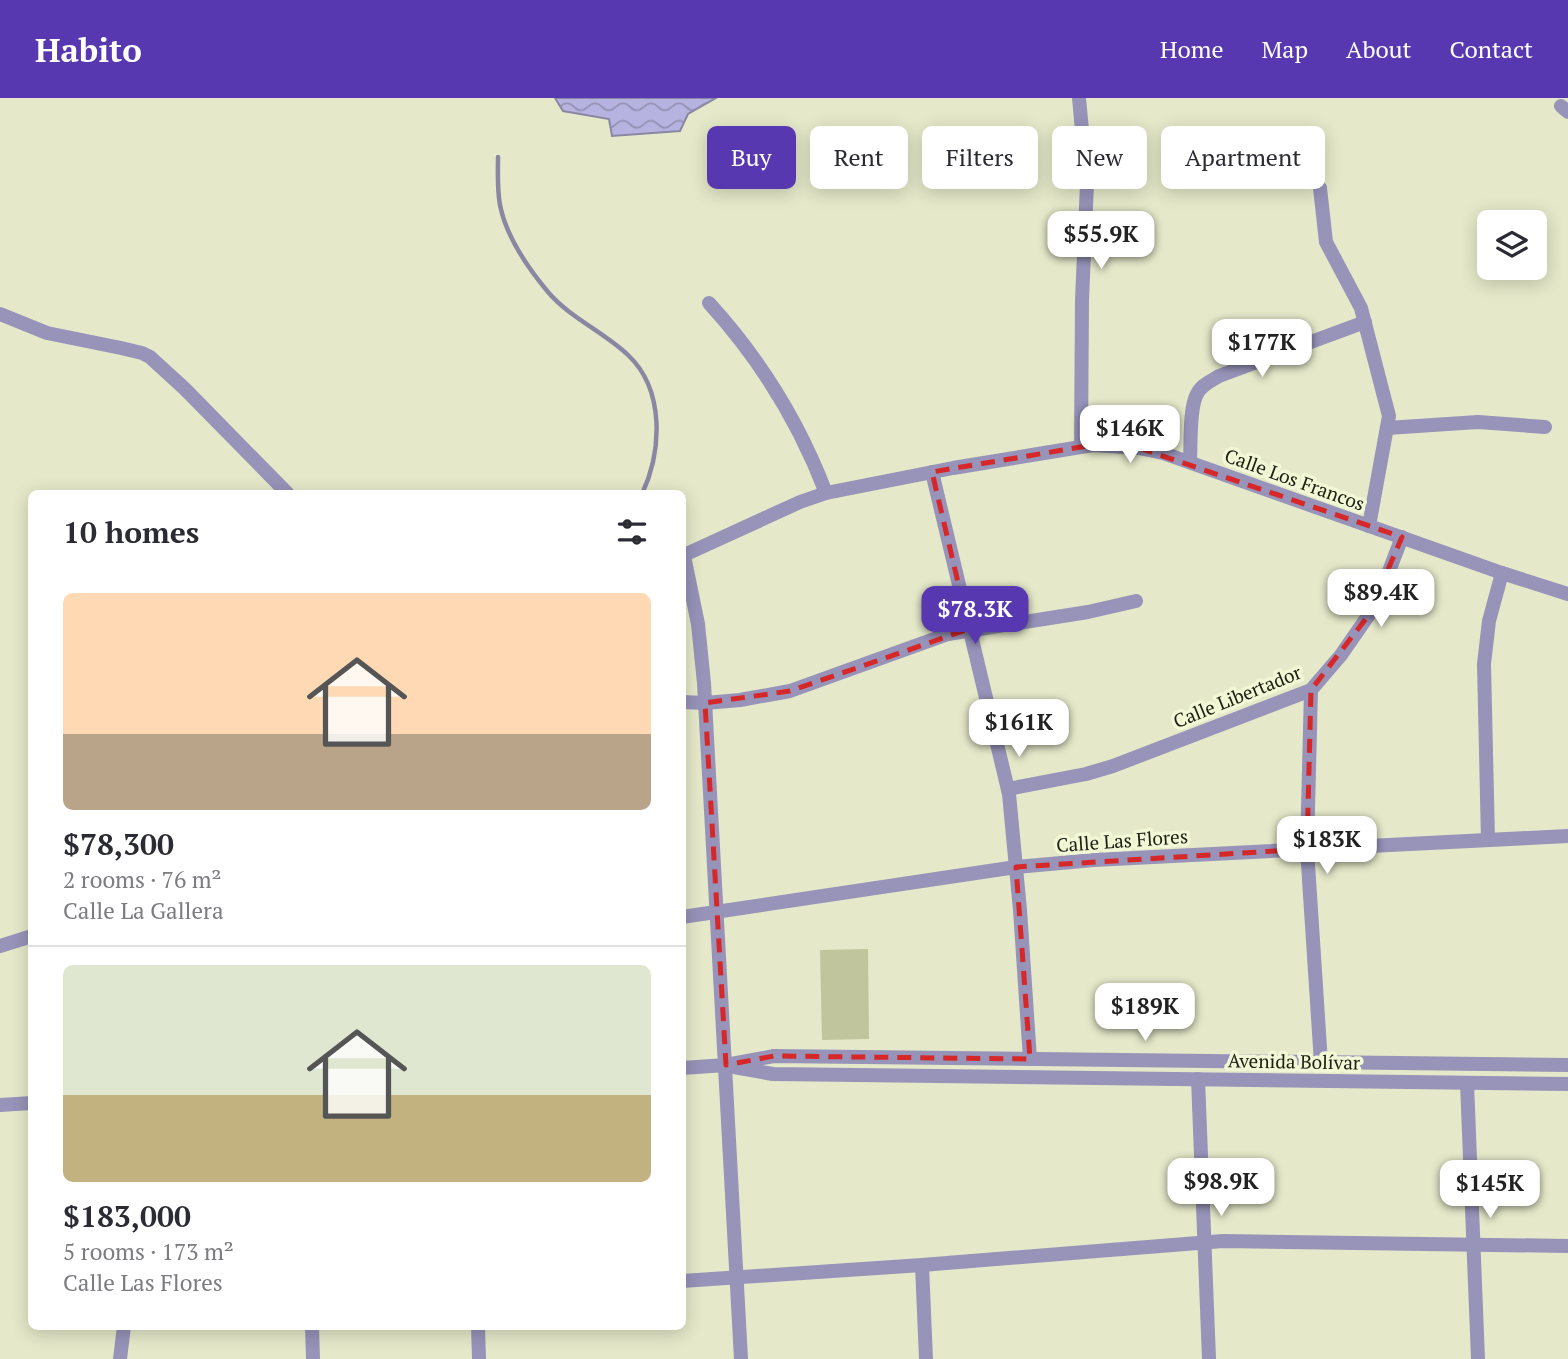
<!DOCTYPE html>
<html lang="en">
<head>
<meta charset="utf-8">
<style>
	:root { --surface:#fff; --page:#f7f7f7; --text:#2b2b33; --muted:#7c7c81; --line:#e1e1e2; --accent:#5838b0 }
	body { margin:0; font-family:"PT Serif",serif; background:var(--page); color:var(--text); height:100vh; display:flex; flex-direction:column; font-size:26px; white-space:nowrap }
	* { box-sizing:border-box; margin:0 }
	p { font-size:23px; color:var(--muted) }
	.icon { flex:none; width:38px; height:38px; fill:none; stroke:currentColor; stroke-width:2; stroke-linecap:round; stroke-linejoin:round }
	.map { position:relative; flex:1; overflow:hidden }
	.details { position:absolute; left:28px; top:392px; width:658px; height:840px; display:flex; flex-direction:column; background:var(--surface); border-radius:10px; box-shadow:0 4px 18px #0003 }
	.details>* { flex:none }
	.hud { position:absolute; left:707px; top:28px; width:665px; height:63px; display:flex; gap:14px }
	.buttons { position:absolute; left:1477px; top:112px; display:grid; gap:14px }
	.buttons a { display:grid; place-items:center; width:70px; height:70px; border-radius:10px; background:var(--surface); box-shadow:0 4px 18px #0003; font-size:35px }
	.price { position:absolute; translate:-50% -60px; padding:0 16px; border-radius:14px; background:#fff; color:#222; font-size:23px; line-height:46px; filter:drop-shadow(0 2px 4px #0008) }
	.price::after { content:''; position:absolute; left:50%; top:42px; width:21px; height:16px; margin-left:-10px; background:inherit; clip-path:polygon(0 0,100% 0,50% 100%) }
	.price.on { background:var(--accent); color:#fff }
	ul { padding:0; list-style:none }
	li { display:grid; align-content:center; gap:14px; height:371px; padding:0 35px }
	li+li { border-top:2px solid var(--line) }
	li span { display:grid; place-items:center; height:217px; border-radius:10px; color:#555 }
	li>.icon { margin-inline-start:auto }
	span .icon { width:126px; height:126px; fill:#fffc; stroke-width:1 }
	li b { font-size:30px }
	h2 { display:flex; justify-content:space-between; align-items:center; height:84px; padding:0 35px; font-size:30px }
	.chip { padding:0 24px; border-radius:10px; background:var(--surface); box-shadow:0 4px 18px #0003; font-size:24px; line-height:63px }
	.chip.on { background:var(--accent); color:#fff }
	header { display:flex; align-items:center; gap:42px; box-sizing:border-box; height:98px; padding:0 35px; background:var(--accent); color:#fff }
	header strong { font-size:33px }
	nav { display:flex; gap:38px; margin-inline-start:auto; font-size:24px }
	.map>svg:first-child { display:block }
	.grass { fill:#c0c59d }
	.water { fill:url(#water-waves); stroke:#8a87a3; stroke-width:2 }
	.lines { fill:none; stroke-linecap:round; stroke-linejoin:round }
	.stream { stroke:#8a87a3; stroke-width:4.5 }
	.street { stroke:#9793b9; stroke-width:14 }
	.marked { fill:none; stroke:#d62828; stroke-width:5; stroke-dasharray:14 9; stroke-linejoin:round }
	.labels { text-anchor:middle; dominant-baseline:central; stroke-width:7; stroke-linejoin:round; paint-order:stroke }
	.street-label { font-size:19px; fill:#202115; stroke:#f2f7d6 }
</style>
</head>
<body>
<header>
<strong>Habito</strong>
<nav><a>Home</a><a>Map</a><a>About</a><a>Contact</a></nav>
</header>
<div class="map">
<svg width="1568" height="1261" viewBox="0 0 1568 1261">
	<defs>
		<pattern id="water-waves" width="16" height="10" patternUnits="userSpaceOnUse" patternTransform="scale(1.75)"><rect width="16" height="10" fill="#b7b3e0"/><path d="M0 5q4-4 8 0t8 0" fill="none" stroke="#9491b4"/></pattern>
	</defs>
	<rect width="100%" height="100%" fill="#e5e9c9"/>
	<!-- grass -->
	<polygon class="grass" points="868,851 869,941 822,942 820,852"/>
	<!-- water -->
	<polygon class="water" points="555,0 716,0 688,16 680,33 612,38 609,21 563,13"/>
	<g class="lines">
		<!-- stream -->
		<path class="stream" d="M498 59C498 74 497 91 500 107 506 138 528 170 548 194 570 220 604 234 628 257 665 292 662 353 642 396"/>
		<!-- street -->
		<g class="street">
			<polyline points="1079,0 1087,86 1082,202 1081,349"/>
			<polyline points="1561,8 1568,14"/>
			<polyline points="1320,90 1326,144 1361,210 1389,318 1369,428"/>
			<path d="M709 205C760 261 799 324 826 395"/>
			<polyline points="0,216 47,235 121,250 142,255 150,259 185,291 288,396"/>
			<polyline points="1387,330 1478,324 1545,329"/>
			<path d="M1190 364C1191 346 1189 310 1197 296 1201 287 1211 283 1219 278L1365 224"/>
			<polyline points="932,374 1009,696 1020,812 1030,961"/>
			<polyline points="682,458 800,404 826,395 953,370 1093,347 1139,350 1163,355 1502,475 1568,496"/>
			<polyline points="684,458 698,526 704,585 741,1261"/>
			<polyline points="1311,592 1307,751 1321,965"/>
			<polyline points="682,604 705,605 740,602 790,593 948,536 1088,514 1136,503"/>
			<polyline points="1008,691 1086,676 1113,668 1311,592 1341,557 1368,518 1380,497 1402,439"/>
			<polyline points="1488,742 1484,566 1489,523 1502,475"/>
			<polyline points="682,819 1016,769 1094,762 1568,738"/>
			<polyline points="0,848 32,838"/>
			<polyline points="734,969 773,976 1568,986"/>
			<polyline points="682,970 726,967 774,958 1568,967"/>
			<polyline points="1198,981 1209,1261"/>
			<polyline points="1467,985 1478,1261"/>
			<polyline points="0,1007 32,1005"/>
			<polyline points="922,1167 926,1261"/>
			<polyline points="682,1183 922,1167 1223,1143 1568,1148"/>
			<polyline points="312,1228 313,1261"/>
			<polyline points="478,1228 479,1261"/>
			<polyline points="120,1261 124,1228"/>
		</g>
	</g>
	<!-- marked area -->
	<path class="marked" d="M1093 347 1139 350 1402 439 1368 518 1311 592 1307 751 1016 769 1030 961 774 958 726 967 705 605 790 593 969 531 932 374Z"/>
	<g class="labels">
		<!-- street labels -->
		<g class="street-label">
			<text transform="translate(1295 381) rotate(20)">Calle Los Francos</text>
			<text transform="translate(1237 598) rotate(-22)">Calle Libertador</text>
			<text transform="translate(1122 742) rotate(-4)">Calle Las Flores</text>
			<text transform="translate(1294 963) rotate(1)">Avenida Bolívar</text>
		</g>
	</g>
</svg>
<div class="buttons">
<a><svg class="icon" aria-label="layers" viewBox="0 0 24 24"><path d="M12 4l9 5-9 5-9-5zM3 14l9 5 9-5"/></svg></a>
</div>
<b class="price" style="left:1101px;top:173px">$55.9K</b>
<b class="price" style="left:1262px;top:281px">$177K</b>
<b class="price" style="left:1130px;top:367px">$146K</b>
<b class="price" style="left:1381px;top:531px">$89.4K</b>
<b class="price on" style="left:975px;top:548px">$78.3K</b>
<b class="price" style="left:1019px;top:661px">$161K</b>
<b class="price" style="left:1327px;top:778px">$183K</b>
<b class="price" style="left:1145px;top:945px">$189K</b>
<b class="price" style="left:1221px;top:1120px">$98.9K</b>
<b class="price" style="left:1490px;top:1122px">$145K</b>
<div class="hud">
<a class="chip on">Buy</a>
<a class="chip">Rent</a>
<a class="chip">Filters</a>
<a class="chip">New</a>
<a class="chip">Apartment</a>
</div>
<section class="details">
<h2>10 homes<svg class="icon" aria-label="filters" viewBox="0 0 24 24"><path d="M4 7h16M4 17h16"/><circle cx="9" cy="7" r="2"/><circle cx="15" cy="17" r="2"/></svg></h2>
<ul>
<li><span style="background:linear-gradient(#ffd9b3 65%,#b9a48a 0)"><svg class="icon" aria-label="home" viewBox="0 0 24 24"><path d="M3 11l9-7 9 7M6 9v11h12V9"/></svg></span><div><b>$78,300</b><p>2 rooms · 76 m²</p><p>Calle La Gallera</p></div></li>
<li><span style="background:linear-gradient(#dfe7d0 60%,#c2b280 0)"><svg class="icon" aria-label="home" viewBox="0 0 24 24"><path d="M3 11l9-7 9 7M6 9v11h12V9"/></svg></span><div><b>$183,000</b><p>5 rooms · 173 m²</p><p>Calle Las Flores</p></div></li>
</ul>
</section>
</div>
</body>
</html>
